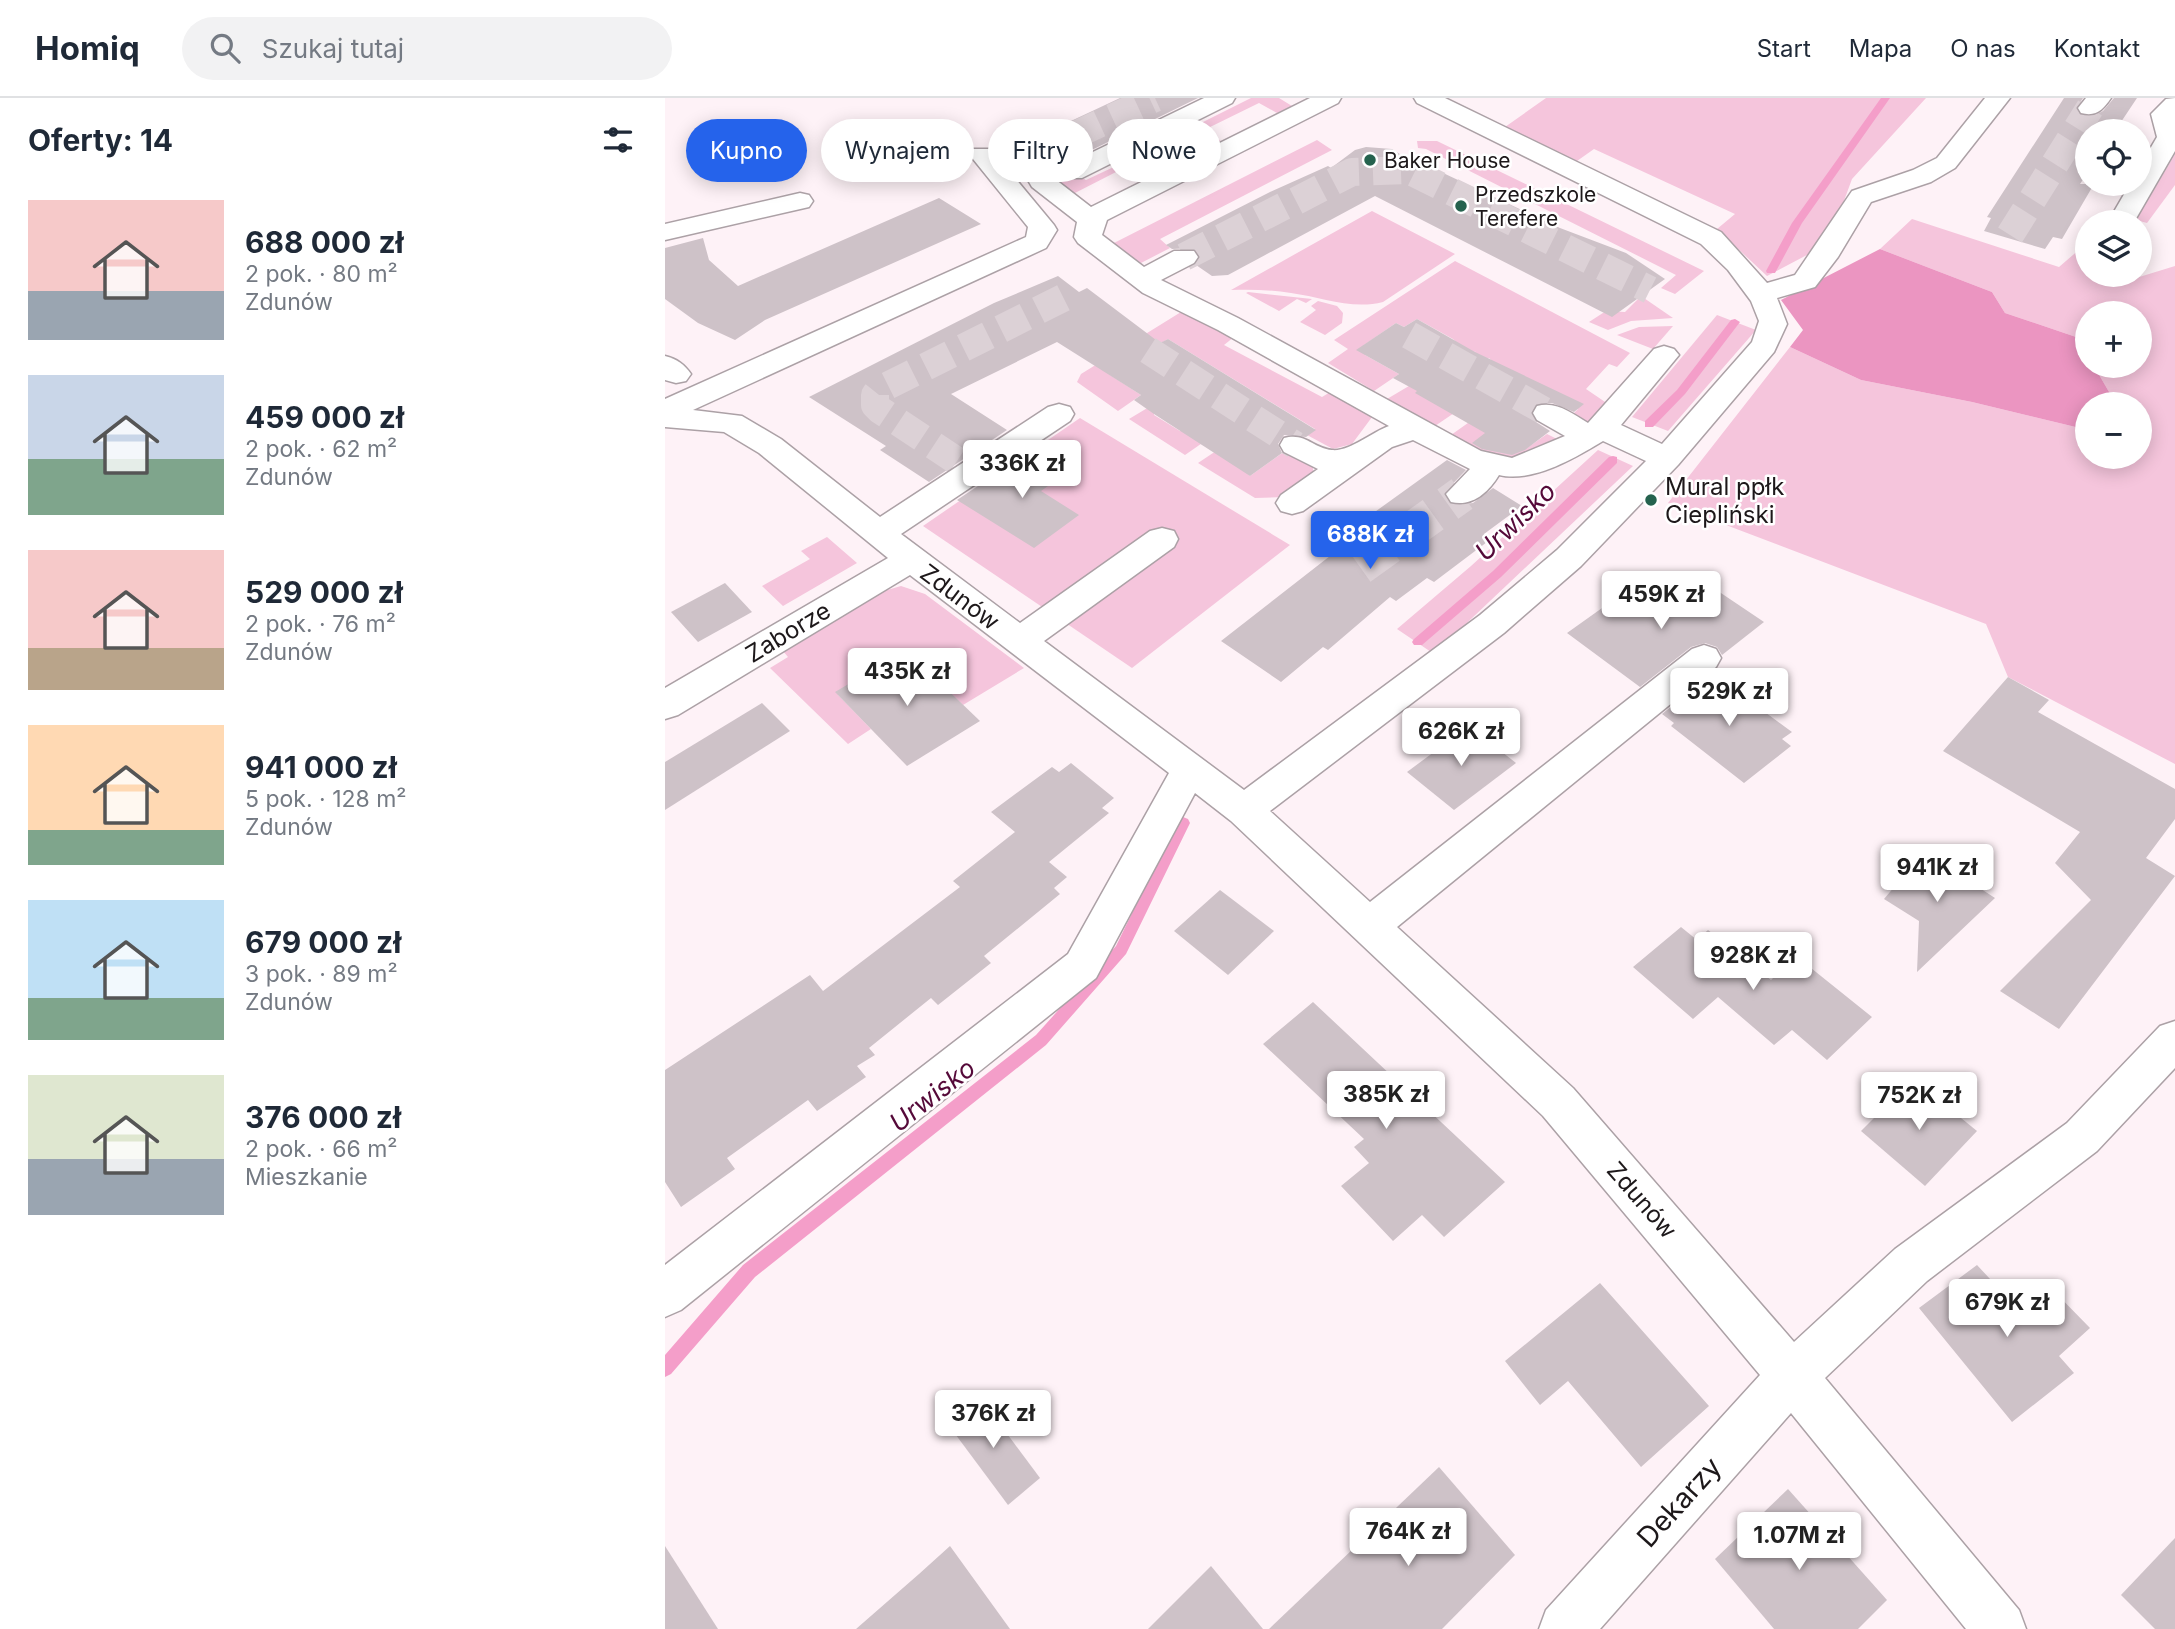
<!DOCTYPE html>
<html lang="pl">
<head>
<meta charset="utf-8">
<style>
	:root { --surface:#fff; --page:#f2f2f3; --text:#1f2937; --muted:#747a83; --line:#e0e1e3; --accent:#2563eb }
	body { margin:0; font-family:Inter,sans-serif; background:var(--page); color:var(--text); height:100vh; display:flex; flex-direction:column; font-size:26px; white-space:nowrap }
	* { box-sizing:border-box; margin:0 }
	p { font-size:23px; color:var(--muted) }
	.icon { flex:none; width:38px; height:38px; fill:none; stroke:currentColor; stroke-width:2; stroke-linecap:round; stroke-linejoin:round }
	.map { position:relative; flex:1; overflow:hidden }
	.side { display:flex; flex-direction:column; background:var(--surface); width:665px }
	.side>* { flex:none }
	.banner { position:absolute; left:21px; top:21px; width:665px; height:63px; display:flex; gap:14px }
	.fabs { position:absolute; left:1410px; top:21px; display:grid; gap:14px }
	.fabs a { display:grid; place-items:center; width:77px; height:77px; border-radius:50%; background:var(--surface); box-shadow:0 4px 18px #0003; font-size:35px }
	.price { position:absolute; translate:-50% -60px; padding:0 16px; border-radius:7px; background:#fff; color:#222; font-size:23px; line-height:46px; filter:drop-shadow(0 2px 4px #0008) }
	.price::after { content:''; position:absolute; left:50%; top:42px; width:21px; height:16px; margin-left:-10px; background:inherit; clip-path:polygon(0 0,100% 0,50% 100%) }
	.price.selected { background:var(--accent); color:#fff }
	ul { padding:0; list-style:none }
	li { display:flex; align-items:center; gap:21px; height:175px; padding:0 28px }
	li span { display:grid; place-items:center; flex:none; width:196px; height:140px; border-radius:0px; color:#555 }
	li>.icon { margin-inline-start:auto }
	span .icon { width:84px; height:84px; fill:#fffc; stroke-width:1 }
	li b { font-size:30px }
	h2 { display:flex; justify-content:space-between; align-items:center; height:84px; padding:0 28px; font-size:30px }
	.chip { padding:0 24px; border-radius:32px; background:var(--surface); box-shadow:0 4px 18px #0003; font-size:24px; line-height:63px }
	.chip.selected { background:var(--accent); color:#fff }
	header { display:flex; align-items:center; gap:42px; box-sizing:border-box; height:98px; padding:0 35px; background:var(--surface); border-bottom:2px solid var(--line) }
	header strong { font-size:33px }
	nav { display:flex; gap:38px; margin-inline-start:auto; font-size:24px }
	.search { width:490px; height:63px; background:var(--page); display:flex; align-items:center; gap:18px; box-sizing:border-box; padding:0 24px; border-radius:38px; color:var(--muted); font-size:26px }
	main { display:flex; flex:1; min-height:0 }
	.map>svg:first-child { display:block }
	.green { fill:#f5c5dc }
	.forest { fill:#eb95c1 }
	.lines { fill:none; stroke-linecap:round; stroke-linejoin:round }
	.stream { fill:#f49ec9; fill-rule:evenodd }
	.building { fill:#cec2c8 }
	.minor-tunnel-far1 { stroke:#dcd1d6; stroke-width:28; stroke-dasharray:28 14; stroke-linecap:butt }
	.minor-tunnel { stroke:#dcd1d6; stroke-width:36; stroke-dasharray:36 18; stroke-linecap:butt }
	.minor-casing { stroke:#aca1a6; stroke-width:3 }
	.minor { fill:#fff; fill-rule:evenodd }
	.poi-dot { fill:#25624e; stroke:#fff; stroke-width:2.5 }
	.labels { text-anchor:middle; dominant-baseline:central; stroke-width:5; stroke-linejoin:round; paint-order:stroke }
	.far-poi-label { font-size:21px; fill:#1d181a; stroke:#fff; text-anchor:start }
	.poi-label { font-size:24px; fill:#1d181a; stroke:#fff; text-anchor:start }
	.street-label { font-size:24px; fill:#1d181a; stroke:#fff }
	.water-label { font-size:26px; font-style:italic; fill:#550939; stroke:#fff }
	.near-street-label { font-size:28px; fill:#1d181a; stroke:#fff }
</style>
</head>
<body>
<header>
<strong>Homiq</strong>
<div class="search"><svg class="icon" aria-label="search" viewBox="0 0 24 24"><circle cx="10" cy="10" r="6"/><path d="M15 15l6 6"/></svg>Szukaj tutaj</div>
<nav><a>Start</a><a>Mapa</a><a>O nas</a><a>Kontakt</a></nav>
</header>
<main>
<section class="side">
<h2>Oferty: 14<svg class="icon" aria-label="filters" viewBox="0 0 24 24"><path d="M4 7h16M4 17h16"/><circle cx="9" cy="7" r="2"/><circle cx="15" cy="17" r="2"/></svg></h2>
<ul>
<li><span style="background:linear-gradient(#f6c9c9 65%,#9aa5b1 0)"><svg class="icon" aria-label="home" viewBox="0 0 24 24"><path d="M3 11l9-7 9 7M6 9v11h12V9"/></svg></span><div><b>688 000 zł</b><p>2 pok. · 80 m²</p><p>Zdunów</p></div></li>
<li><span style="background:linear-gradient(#c9d6e8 60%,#7fa58c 0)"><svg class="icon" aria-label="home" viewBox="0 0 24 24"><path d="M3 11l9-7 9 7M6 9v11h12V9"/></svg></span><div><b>459 000 zł</b><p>2 pok. · 62 m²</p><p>Zdunów</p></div></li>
<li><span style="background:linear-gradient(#f6c9c9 70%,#b9a48a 0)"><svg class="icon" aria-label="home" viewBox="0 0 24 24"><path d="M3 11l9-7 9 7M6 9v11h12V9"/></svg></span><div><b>529 000 zł</b><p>2 pok. · 76 m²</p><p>Zdunów</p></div></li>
<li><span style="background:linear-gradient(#ffd9b3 75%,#7fa58c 0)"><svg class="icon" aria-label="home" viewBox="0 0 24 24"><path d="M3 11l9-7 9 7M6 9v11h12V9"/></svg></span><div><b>941 000 zł</b><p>5 pok. · 128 m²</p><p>Zdunów</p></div></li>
<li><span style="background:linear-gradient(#bfe0f5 70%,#7fa58c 0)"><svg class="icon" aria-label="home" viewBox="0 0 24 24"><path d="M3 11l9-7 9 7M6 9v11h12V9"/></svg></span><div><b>679 000 zł</b><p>3 pok. · 89 m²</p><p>Zdunów</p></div></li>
<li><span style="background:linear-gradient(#dfe7d0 60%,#9aa5b1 0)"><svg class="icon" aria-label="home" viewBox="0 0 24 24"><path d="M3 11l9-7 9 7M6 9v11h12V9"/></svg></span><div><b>376 000 zł</b><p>2 pok. · 66 m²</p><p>Mieszkanie</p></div></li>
</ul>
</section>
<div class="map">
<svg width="1510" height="1531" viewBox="0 0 1510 1531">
	<rect width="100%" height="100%" fill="#fef2f7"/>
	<!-- green -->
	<g class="green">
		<path d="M586 0H614L627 8 612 15 594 5 539 32 556 43C544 47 534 41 525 33L530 28Z"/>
		<polygon points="881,0 1261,0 1187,81 1170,127 1178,138 1102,178 1052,131 1070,116 929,51 912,63 840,29"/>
		<polygon points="652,42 667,52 495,141 505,150 476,165 447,146"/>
		<polygon points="752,43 772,43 1039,173 1010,196 996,190 1011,177 761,51 753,50"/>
		<polygon points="502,44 520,51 524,58 518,61 498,50 408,96 387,76 399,70 421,82"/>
		<polygon points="1510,56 1510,87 1482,125 1471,122"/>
		<path d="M707 113 790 156 718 204C687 212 656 199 626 195 606 192 586 191 566 192Z"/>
		<polygon points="1247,121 1394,169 1423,144 1423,177 1470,177 1471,180 1510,168 1510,666 1343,579 1321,526 1003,405 1125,249 1196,282 1307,304 1423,332 1423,359 1475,359 1475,306 1451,306 1429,268 1475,268 1475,215 1423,215 1423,256 1414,240 1340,215 1327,194 1215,151"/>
		<polygon points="790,163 965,255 952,269 944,266 921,291 946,308 923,325 907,317 913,311 820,266 826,262 824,260 817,264 805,258 811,253 804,257 788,241 752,221 739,229 731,225 699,247 700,257 734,276 709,293 663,265 683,251 669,242"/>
		<polygon points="583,194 647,201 641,205 632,201 614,213 581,195"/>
		<polygon points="976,198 1008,220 966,223 943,232 924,224 941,213 960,214"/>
		<polygon points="653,203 672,208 678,215 677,225 660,237 635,224 651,212 646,208"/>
		<polygon points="516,214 569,239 559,247 657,299 667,293 710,315 687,346 668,351 642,337 650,331 503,241 496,245 489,241 445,277 476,297 453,313 412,284 416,276"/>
		<polygon points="1052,217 1091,232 1003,333 967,319"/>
		<polygon points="1008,228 988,251 952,237 974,229"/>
		<polygon points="749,285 795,311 770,328 722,301"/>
		<polygon points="489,306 489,317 515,333 523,328 543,341 520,357 464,321"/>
		<polygon points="415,320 625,447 467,570 258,428"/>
		<path d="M810 320 862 350 882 336 894 342C839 366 838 366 786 337Z"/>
		<polygon points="557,349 585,378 623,351 648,368 648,376 619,399 590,400 533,365"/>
		<polygon points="933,352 968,368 769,556 732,531 806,468"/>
		<polygon points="162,439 192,465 118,508 97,488 145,461 136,453"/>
		<polygon points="236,488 260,496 359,570 298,607 240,552 237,554 240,558 173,597 206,631 183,646 105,570 123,559 118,553 212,495"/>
	</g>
	<!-- forest -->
	<polygon class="forest" points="1215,151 1327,194 1340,215 1414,240 1423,256 1423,268 1429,268 1451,306 1423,306 1423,332 1307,304 1196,282 1125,249 1138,232 1116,202"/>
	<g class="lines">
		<!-- stream -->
		<g class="stream">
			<polygon points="1216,0 1225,0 1137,125 1110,175 1102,175 1101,173 1127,125"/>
			<polygon points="1070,221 1075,224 1020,296 988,329 980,329 980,323 1012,292 1066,222"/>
			<polygon points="948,358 952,359 952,365 836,479 757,547 749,547 747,544 749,541 828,473 944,359"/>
			<polygon points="518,719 523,721 525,725 461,856 381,947 90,1179 6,1276 0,1279 0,1257 78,1167 371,937 451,848 513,721"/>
		</g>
	</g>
	<!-- building -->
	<g class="building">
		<polygon points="455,0 533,0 396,67 384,59 387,55 382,48 367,47 361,44"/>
		<polygon points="1399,0 1418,0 1411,11 1416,18 1426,19 1438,13 1449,0 1472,0 1450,33 1423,33 1423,74 1415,86 1429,86 1397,141 1388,139 1380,151 1319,133 1326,120 1322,119"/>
		<polygon points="701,49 727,51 755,69 759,66 895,130 961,155 1000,181 947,219 710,98 563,177 547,178 531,167 535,158 529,150 507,151 501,147 605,94 663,68 666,70 690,52"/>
		<polygon points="274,100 316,126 100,222 70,242 33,225 0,201 0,150 38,140 44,162 73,188"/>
		<polygon points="393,178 414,194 422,190 495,245 503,241 651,332 641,339 619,337 613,346 617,355 585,378 489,316 469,302 476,297 392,244 286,296 342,332 264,384 215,352 221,348 144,299 329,205"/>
		<polygon points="752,221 810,254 919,306 909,314 887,305 872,305 866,316 871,324 885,333 860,352 847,357 817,351 807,345 820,335 750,295 752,293 728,280 734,276 691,252 731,225 739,229"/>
		<polygon points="370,350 393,365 385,370 397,378 376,393 414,417 369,450 292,402"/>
		<polygon points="782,362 801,372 778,396 786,407 808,405 828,390 857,408 819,436 826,441 769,484 762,480 731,503 725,499 663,552 658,549 616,584 556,543 665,458 657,452"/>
		<polygon points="60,485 87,514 33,544 6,514"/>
		<polygon points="1044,487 1099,524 1057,557 1052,549 1040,545 1026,549 975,589 902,535 968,488 995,507 998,505 1010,512"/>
		<polygon points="241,552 315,623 242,668 170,594"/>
		<polygon points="1047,575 1127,634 1117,641 1126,648 1079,685 1006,628 1009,625 997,616"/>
		<polygon points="1343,579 1384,602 1373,614 1510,691 1510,721 1481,760 1510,778 1394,931 1335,893 1426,802 1390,765 1415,734 1278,653"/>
		<polygon points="97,605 125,633 0,712 0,664"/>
		<polygon points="804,628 851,665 789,712 742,674"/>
		<polygon points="406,665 449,700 437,710 444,715 384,764 402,779 389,790 395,796 319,858 326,865 273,907 266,900 204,950 210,957 192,968 201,979 152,1013 143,1002 62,1060 70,1071 16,1109 0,1084 0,972 145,877 158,893 295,789 288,783 350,734 326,714 387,669 394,674"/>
		<polygon points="1259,754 1330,800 1252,874 1254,823 1219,801"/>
		<polygon points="555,792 609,833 563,877 509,833"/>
		<polygon points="1016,829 1032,842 1043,832 1106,882 1131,858 1207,919 1162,962 1127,932 1109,947 1053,899 1028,921 968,869"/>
		<polygon points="648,904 840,1084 779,1139 757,1117 728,1143 676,1088 704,1065 689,1049 699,1041 598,946"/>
		<polygon points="1248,981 1312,1033 1260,1088 1196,1033"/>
		<polygon points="1312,1167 1353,1211 1382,1186 1425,1230 1394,1258 1409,1275 1347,1324 1254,1210"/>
		<polygon points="935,1185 1044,1308 976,1369 903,1283 875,1307 840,1263"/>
		<polygon points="314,1298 375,1380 343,1407 282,1325"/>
		<polygon points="774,1369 850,1457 777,1531 604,1531"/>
		<polygon points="1123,1391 1222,1502 1193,1531 1109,1531 1050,1461"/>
		<polygon points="1510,1440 1510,1531 1490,1531 1456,1497"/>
		<polygon points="0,1448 53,1531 0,1531"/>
		<polygon points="285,1448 345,1531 191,1531 254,1476"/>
		<polygon points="546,1468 598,1531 483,1531"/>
	</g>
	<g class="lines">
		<!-- minor-tunnel-far1 -->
		<g class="minor-tunnel-far1">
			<polyline points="371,55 490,0"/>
			<polyline points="631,103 687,74 743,72 985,192"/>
			<polyline points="1345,137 1425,10"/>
			<polyline points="519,159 623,106"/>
			<polyline points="744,237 883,315"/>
			<polyline points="483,252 630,347"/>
			<polyline points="292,363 215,312 210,307 210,297 214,292 400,199"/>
		</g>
		<!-- minor-tunnel -->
		<polyline class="minor-tunnel" points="695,469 797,396"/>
		<!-- minor casing -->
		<g class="minor-casing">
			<g id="minor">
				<polygon points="539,0 570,0 567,5 417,80 399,80 395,74 399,68"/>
				<path d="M645 0H676L673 5 442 122 437 137 479 169 509 153H529L533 159 529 165 496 182 573 220 816 353 847 360 900 338 872 322 868 315 872 308C892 303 906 315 923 325L989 251 999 248 1009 251 1014 257 956 327 997 346 1087 244 1094 223 1086 203 1063 172 1036 146 752 5 749 0H780L1056 134 1102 185 1130 177 1187 93 1248 72 1272 60 1320 0H1345L1290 70 1266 84 1206 104 1173 159 1150 189 1112 200 1122 226 1109 254 1013 367 916 468 839 535 605 713 705 804 1027 551 1039 547 1051 551 1056 560 1051 569 732 829 908 990 1129 1244 1230 1151 1402 1025 1495 928 1510 923V970L1432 1053 1262 1183 1160 1280 1354 1512 1361 1531H1301L1126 1315 935 1531H874L881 1512 1095 1277 878 1018 566 723 530 695 431 880 16 1212 0 1219V1167L403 856 504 675 245 477 13 617 0 621V590L223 460 94 355 59 334 0 329V301L361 139 363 129 304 56 308 51H326L389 127 392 132 381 150 28 312 77 318 116 341 215 419 383 309 394 306 405 309 409 316 405 323 236 436 355 525 485 433 497 430 509 433 513 441 509 449 379 543 579 692 815 517 892 452 981 363 938 343C910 360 868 385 834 377 823 395 807 409 786 404L781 396 805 371 748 342 727 349 638 413 627 416 616 413 611 405 616 397 653 371 619 354 615 347 619 340C640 334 648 350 667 352 684 354 707 334 724 328L553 232 478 195 413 145 409 139 412 124 367 89 351 62 362 50H380L384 55 377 63 386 78 426 109Z"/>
				<path d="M1421 0H1446C1438 12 1431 19 1416 15L1413 10Z"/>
				<polygon points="1510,0 1510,53 1469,124 1443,124 1465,86 1475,86 1475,68 1492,39 1486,16 1501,1"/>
				<polygon points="135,95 144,97 148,103 144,109 0,142 0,126"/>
				<path d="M0 258C12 261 19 266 26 276L21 283 11 285 0 282Z"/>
			</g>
		</g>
		<!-- minor -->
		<use href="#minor" class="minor"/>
	</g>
	<!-- markers -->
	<g class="poi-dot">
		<circle cx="705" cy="62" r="7"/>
		<circle cx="796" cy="108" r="7"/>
		<circle cx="986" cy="402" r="7"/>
	</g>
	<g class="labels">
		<!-- far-poi labels -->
		<g class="far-poi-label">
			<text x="719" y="62">Baker House</text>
			<text x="810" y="96">Przedszkole<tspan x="810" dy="24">Terefere</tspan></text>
		</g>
		<!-- poi labels -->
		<g class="poi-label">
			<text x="1000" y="388">Mural ppłk<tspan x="1000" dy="28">Ciepliński</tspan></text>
		</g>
		<!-- street labels -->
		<g class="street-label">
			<text transform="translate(295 499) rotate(37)">Zdunów</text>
			<text transform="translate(123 534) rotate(-31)">Zaborze</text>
			<text transform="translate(977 1102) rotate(49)">Zdunów</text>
		</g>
		<!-- water labels -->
		<g class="water-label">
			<text transform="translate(850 423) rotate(-44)">Urwisko</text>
			<text transform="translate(267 997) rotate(-38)">Urwisko</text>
		</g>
		<!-- near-street labels -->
		<g class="near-street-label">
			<text transform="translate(1014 1404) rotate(-48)">Dekarzy</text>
		</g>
	</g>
</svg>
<div class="fabs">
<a><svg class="icon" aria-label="locate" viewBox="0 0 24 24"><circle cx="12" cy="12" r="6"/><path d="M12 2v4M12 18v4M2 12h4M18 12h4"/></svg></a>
<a><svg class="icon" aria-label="layers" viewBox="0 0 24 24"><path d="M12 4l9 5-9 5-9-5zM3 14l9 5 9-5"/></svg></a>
<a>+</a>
<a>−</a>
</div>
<b class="price" style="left:357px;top:402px">336K zł</b>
<b class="price selected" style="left:705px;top:473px">688K zł</b>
<b class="price" style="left:996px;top:533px">459K zł</b>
<b class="price" style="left:242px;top:610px">435K zł</b>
<b class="price" style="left:1064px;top:630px">529K zł</b>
<b class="price" style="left:796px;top:670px">626K zł</b>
<b class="price" style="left:1272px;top:806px">941K zł</b>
<b class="price" style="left:1088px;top:894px">928K zł</b>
<b class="price" style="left:721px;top:1033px">385K zł</b>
<b class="price" style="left:1254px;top:1034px">752K zł</b>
<b class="price" style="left:1342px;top:1241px">679K zł</b>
<b class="price" style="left:328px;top:1352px">376K zł</b>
<b class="price" style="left:743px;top:1470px">764K zł</b>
<b class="price" style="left:1134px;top:1474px">1.07M zł</b>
<div class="banner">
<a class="chip selected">Kupno</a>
<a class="chip">Wynajem</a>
<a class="chip">Filtry</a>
<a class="chip">Nowe</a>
</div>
</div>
</main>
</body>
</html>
